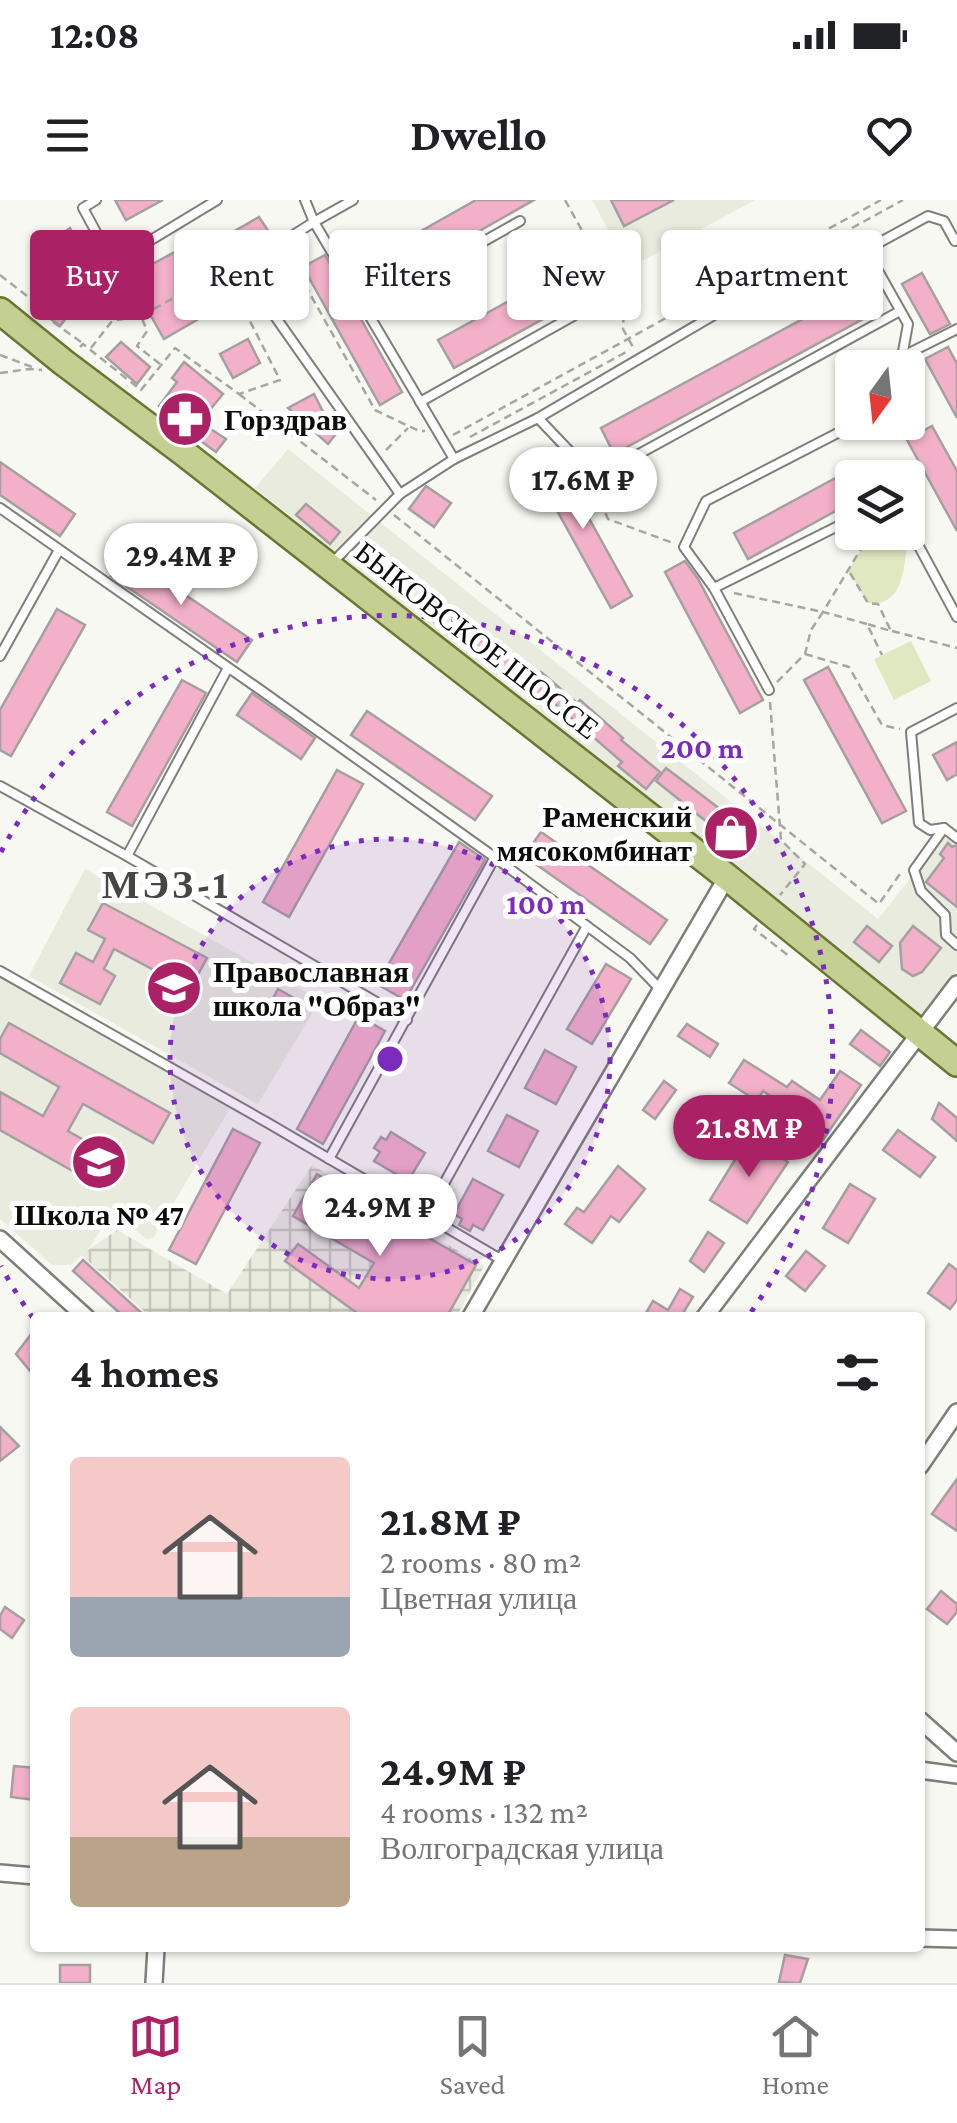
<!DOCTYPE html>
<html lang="en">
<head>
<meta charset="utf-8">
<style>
	:root { --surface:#fff; --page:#f2f2f2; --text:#202124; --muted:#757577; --line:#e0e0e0; --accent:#aa2166 }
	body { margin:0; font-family:"Crimson Pro",serif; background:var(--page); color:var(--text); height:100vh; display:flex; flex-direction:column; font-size:38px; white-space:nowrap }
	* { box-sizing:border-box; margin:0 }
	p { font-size:32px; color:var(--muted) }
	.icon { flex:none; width:55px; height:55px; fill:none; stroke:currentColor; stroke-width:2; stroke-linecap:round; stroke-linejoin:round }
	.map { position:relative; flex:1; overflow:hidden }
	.side { position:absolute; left:30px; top:1112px; width:895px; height:640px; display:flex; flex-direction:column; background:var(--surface); border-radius:10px; box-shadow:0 2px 8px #0004 }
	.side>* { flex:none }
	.guide { position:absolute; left:30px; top:30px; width:898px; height:90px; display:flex; gap:20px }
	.needle { width:65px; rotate:195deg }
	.tools { position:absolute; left:835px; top:150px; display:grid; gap:20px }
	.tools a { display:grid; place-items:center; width:90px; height:90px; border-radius:10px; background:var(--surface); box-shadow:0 2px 8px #0004; font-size:50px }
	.price { position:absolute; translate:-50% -85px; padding:0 22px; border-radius:35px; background:#fff; color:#222; font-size:32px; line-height:65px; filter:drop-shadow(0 2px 5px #0008) }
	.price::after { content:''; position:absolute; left:50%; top:60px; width:30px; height:22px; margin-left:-15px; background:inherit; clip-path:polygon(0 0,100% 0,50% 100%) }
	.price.active { background:var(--accent); color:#fff }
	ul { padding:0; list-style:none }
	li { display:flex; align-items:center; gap:30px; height:250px; padding:0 40px }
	li span { display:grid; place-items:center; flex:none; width:280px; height:200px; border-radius:10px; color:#555 }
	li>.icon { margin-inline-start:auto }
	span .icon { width:120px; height:120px; fill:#fffc; stroke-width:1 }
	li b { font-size:42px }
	h2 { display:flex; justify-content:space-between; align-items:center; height:120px; padding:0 40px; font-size:42px }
	.tag { padding:0 35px; border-radius:10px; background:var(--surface); box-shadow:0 2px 8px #0004; font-size:35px; line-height:90px }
	.tag.active { background:var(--accent); color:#fff }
	.status { display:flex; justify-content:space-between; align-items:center; height:70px; padding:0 50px; background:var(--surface); direction:ltr }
	.status svg { height:28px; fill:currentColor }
	header { display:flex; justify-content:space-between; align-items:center; height:130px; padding:0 40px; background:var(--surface); font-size:45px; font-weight:700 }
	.tabs { display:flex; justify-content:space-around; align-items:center; height:140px; border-top:2px solid var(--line); background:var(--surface); font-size:28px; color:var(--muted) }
	.tabs a { display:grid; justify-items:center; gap:5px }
	.tabs .active { color:var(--accent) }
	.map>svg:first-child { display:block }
	.built { fill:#e8ebde }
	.industrial { fill:url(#industrial-grid) }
	.green { fill:#dfe8c1 }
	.building { fill:#f2b1c9; stroke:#a69fa1; stroke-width:2.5 }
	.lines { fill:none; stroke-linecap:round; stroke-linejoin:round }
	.lane-casing { stroke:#7d7f79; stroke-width:12 }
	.street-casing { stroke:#7d7f79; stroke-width:20 }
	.primary-casing { stroke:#6a7633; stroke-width:30 }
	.path { stroke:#a6a7a2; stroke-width:2.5; stroke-dasharray:8 5; stroke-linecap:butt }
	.lane { stroke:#fff; stroke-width:8 }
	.street { stroke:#fff; stroke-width:15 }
	.primary { stroke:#c4cf92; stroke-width:25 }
	.ring { fill:none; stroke:#7b2cbf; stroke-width:5; stroke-dasharray:5 10 }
	.labels { text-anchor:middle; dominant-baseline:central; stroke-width:10; stroke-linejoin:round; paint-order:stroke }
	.poi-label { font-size:30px; font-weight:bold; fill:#0c0c0a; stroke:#fff; text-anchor:start }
	.street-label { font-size:30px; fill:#0c0c0a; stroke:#fff }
	.district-label { font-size:40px; font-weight:bold; letter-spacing:2.5px; fill:#464742; stroke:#fff }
	.centre { fill:#7b2cbf; stroke:#fff; stroke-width:5 }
	.ring-label { font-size:30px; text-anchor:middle; font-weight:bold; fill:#7b2cbf; stroke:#fff; stroke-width:10; stroke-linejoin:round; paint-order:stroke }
</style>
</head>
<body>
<div class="status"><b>12:08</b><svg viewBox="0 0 49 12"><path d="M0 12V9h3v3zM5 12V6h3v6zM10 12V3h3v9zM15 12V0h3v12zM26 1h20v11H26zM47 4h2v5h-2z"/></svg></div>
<header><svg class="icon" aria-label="menu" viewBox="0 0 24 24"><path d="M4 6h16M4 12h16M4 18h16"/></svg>Dwello<svg class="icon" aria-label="heart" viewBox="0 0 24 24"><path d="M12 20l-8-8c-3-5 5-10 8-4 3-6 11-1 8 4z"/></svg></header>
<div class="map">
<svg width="957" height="1783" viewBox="0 0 957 1783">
	<defs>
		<pattern id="industrial-grid" width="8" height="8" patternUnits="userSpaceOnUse" patternTransform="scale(2.5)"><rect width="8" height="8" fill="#e8ebde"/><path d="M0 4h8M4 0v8" fill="none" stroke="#c6c8bd"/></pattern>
	</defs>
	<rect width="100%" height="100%" fill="#f6f8f1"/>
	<!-- built -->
	<g class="built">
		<polygon points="592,0 755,0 629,68"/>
		<polygon points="288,249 878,719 944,636 957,645 957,770 921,818 255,288"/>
		<polygon points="85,669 320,800 258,904 29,776"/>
		<polygon points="0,778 230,908 153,1038 146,1039 121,1017 110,1015 90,1047 71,1065 52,1065 0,1019"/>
	</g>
	<!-- industrial -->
	<polygon class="industrial" points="312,965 484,1066 456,1117 152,1118 81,1055 117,1030 227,1094"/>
	<!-- green -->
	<g class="green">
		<path d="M909 330C904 359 907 408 868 403L848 371 871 333H877L891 343Z"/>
		<polygon points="911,441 931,481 894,500 874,459"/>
	</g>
	<!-- building -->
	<g class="building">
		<polygon points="115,0 163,0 126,20"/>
		<polygon points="476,0 534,0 421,64 407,39"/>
		<polygon points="611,0 674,0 624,26"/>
		<polygon points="259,17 269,32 228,56 219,40"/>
		<polygon points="70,28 109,99 97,106 79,72 76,74 53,40"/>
		<polygon points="186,46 208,87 220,80 231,100 164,139 143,102 140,104 131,82 147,72 145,68"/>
		<polygon points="325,55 402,192 380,205 303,67"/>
		<polygon points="578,63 594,91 454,168 438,140"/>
		<polygon points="922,73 950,124 930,134 902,84"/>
		<polygon points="849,94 863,119 614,254 601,228"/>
		<polygon points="50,97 70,113 60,126 39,110"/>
		<polygon points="248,139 260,163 233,178 220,154"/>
		<polygon points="121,142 150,167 137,184 106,157"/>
		<polygon points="948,147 957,164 957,218 925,159"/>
		<polygon points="184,162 223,194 200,222 226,239 216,252 198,239 200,236 159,206 177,182 172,178"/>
		<polygon points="314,194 335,235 328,244 288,208"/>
		<polygon points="932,226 957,271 957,331 907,240"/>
		<polygon points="555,257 632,396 611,408 534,269"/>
		<polygon points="0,262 75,314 60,336 0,295"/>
		<polygon points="852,269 852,302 748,359 734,333"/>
		<polygon points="426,286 451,303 434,327 409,309"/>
		<polygon points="306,304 340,332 330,344 296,315"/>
		<polygon points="369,349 397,373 386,385 359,360"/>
		<polygon points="125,354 252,440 237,462 111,376"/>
		<polygon points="685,361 698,379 763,500 740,513 665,372"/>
		<polygon points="425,394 444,410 434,422 415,405"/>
		<polygon points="57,409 85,425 11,556 0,550 0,510"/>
		<polygon points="470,423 539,474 541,472 577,503 580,500 623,538 621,540 660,572 646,589 618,566 622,562 552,501 549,505 519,478 516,482 458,439"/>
		<polygon points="828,467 906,611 882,623 804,480"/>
		<polygon points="182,480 206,493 132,626 107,612"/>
		<polygon points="252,493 315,538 301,559 237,515"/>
		<polygon points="367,511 492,596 475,620 351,535"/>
		<polygon points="957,542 957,574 947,580 933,555"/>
		<polygon points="666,568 745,628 733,643 656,581"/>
		<polygon points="337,570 363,584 289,717 263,702"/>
		<polygon points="541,632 667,720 650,744 524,656"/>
		<polygon points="459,642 485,660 405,800 377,784"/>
		<polygon points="948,643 952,647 957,645 957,707 926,682 944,658 940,654"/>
		<polygon points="103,703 207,758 190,789 114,749 104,769 115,776 100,804 60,783 76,753 93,762 105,739 88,730"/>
		<polygon points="867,726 892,746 879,762 854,742"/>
		<polygon points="913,726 941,748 922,772 913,776 902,769 900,743"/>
		<polygon points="606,764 631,779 592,844 567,829"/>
		<polygon points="278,789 294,798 283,818 267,809"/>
		<polygon points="359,816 385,831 323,944 297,929"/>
		<polygon points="9,823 170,913 153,943 83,904 68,931 112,956 96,984 0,930 0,892 43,916 59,887 0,853 0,839"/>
		<polygon points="687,824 718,844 710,857 678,836"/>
		<polygon points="861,830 890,852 880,866 850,844"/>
		<polygon points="545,850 576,867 556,904 525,888"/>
		<polygon points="744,860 787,887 792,881 820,900 840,871 861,885 818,947 797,933 806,920 763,891 757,901 729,883"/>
		<polygon points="664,881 676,890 655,919 643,910"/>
		<polygon points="939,903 957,918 957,941 932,919"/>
		<polygon points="507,915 538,931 519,967 488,951"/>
		<polygon points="233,929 260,943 196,1064 169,1050"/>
		<polygon points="898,930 935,957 920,977 883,950"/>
		<polygon points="391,932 425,953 408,981 374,961 380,952 374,948 381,937 386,940"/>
		<polygon points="749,937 788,962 747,1023 710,1000"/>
		<polygon points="618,966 645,989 619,1022 611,1016 592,1043 565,1024 577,1008 584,1012"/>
		<polygon points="317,974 476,1065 446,1118 364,1118 285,1061 298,1044 359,1088 374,1063 293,1016"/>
		<polygon points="473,979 503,995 483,1030 473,1025 470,1031 459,1025 462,1019 454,1014"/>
		<polygon points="850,984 875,999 848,1043 823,1028"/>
		<polygon points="708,1032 724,1043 704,1072 690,1061"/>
		<polygon points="806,1051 825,1066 805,1091 786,1076"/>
		<polygon points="83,1060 147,1118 125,1118 73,1071"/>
		<polygon points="949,1064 957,1070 957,1100 950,1109 928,1093"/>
		<polygon points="680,1089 693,1097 680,1118 643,1118 653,1101 668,1110"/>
		<polygon points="35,1129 35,1177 16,1154"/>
		<polygon points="0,1227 19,1246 0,1261"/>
		<polygon points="957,1279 957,1331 932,1314"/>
		<polygon points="941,1391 957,1404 957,1412 947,1424 927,1409"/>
		<polygon points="5,1407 24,1420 12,1438 0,1429 0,1416"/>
		<polygon points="14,1566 35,1568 35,1600 11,1597"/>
		<polygon points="785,1755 808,1759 800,1783 779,1782"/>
		<rect x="60" y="1765" width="30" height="18"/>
	</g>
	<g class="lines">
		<!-- lane casing -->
		<g class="lane-casing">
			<g id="lane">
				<polyline points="305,0 314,22 241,68 400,294 331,364"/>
				<polyline points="353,0 314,22 454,259"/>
				<polyline points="96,32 83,8 96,0"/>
				<polyline points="133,102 113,63 217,0"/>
				<polyline points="365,108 520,21"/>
				<polyline points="903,156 957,129"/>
				<polyline points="900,168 908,124 873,62 873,46 928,16 944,21 955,41 957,39"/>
				<polyline points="420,202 575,115"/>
				<polyline points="538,218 595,278 900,111"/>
				<polyline points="400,294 454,259 538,218 844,39 873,46"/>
				<polyline points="0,308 262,491 490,654 630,758 661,790"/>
				<polyline points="908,326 957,417"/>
				<polyline points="714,388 852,319"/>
				<polyline points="0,456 59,350"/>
				<polyline points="769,490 714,388 684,347 706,301 859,222"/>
				<polyline points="957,508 911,532 919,623 930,630 944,628 957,638"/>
				<polyline points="0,586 127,656 407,820"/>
				<polyline points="944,628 914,670 921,691 945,715 946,735 957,745"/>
				<polyline points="127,656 228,468"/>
				<polyline points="0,771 268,923 502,1060"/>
				<polyline points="329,959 495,657"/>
				<polyline points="426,1016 587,726"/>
			</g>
		</g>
		<!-- street casing -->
		<g class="street-casing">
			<g id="street">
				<polyline points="0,1039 87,1118"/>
				<polyline points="470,1118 727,677"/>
				<polyline points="704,1118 957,784"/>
				<polyline points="920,1266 957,1212"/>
				<polyline points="920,1520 957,1553"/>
				<polyline points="920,1570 957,1575"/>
				<polyline points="0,1673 35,1676"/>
				<polyline points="920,1738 957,1739"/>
				<polyline points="154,1783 156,1748"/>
			</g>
		</g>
		<!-- primary casing -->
		<g class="primary-casing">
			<polyline id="primary" points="0,111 63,162 184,253 727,677 957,863"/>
		</g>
		<!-- path -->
		<g class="path">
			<polyline points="565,0 624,106 623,129 634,149"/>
			<polyline points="852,28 903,0"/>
			<polyline points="286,51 375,210 419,231 425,231"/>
			<polyline points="0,75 40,106"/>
			<polyline points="81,142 38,111 50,95 55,98 65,86 103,68"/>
			<polyline points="80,147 83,144 141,190 175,148 239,194 280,180 231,84 233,75"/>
			<polyline points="91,148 112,121 139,116"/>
			<polyline points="0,155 35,168"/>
			<polyline points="160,164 137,146 147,131 141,116 217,74 230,83"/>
			<polyline points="0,173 29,169 42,170"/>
			<polyline points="239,194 376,300"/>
			<polyline points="453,235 881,0"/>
			<polyline points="470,237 630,150"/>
			<polyline points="386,250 408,228"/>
			<polyline points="597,289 598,297 608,319 673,343"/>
			<polyline points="394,315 879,704 902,671"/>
			<polyline points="850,373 868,403 878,404 891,431 867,424 882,455"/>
			<polyline points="734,393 823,412 811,430 805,454 777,482"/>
			<polyline points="867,424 823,412 871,332"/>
			<polyline points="892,431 957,448"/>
			<polyline points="805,454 849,467 882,525 900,529"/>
			<polyline points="770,502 781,640 805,664 780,695"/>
			<polyline points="757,725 754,729 789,756"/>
		</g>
		<!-- lane -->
		<use href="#lane" class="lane"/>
		<!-- street -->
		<use href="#street" class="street"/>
		<!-- primary -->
		<use href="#primary" class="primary"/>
	</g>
	<!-- distance rings -->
	<circle cx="390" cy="859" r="220" fill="#7b2cbf" fill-opacity=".12"/>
	<g class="ring">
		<circle cx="390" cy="859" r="220"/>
		<path d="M33 1118A441 441 0 0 1 1 1066M1 652A441 441 0 1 1 749 1115"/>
	</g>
	<!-- icons -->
	<defs>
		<g id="pharmacy-disc" transform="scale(2.875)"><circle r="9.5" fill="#aa2166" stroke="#fff"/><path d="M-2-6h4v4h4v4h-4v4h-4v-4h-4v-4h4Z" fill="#fff"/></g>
		<g id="shop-disc" transform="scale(2.875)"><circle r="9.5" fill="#aa2166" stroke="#fff"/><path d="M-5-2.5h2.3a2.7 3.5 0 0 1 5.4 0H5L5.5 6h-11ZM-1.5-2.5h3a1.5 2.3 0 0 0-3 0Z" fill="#fff"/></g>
		<g id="school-disc" transform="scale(2.875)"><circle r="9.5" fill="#aa2166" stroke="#fff"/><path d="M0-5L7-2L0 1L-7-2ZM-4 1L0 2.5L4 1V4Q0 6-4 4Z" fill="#fff"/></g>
	</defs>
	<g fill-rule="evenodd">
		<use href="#pharmacy-disc" x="185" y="219"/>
		<use href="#shop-disc" x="731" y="633"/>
		<use href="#school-disc" x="174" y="788"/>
		<use href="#school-disc" x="99" y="962"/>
	</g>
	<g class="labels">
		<!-- poi labels -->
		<g class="poi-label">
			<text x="224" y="219">Горздрав</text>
			<text x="692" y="616" text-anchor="end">Раменский<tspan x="692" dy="34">мясокомбинат</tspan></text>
			<text x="213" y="771">Православная<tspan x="213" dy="34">школа "Образ"</tspan></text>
			<text x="99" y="1014" text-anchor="middle">Школа № 47</text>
		</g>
		<!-- street labels -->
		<g class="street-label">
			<text transform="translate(477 440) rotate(38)">БЫКОВСКОЕ ШОССЕ</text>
		</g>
		<!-- district labels -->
		<g class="district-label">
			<text x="166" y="684">МЭЗ-1</text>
		</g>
	</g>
	<circle cx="390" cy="859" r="15" class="centre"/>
	<g class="ring-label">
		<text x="702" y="558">200 m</text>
		<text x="546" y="714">100 m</text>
	</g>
</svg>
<div class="tools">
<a><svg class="needle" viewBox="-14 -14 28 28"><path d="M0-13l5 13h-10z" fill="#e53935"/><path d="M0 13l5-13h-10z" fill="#757577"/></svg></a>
<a><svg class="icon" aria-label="layers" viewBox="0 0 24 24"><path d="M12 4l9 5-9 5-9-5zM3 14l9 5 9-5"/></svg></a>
</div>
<b class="price" style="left:583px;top:332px">17.6M ₽</b>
<b class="price" style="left:181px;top:408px">29.4M ₽</b>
<b class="price active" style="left:749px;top:980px">21.8M ₽</b>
<b class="price" style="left:380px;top:1059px">24.9M ₽</b>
<div class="guide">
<a class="tag active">Buy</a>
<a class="tag">Rent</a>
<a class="tag">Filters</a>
<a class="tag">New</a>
<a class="tag">Apartment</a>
</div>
<section class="side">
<h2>4 homes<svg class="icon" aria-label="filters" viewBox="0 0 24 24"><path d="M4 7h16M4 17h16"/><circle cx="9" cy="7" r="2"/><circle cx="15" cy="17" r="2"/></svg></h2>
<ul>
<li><span style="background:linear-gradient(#f6c9c9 70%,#9aa5b1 0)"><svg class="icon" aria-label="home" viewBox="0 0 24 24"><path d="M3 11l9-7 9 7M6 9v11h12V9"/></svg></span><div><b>21.8M ₽</b><p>2 rooms · 80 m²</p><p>Цветная улица</p></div></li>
<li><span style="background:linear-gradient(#f6c9c9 65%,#b9a48a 0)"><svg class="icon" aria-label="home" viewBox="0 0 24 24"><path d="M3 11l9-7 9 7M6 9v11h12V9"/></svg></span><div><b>24.9M ₽</b><p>4 rooms · 132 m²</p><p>Волгоградская улица</p></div></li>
</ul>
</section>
</div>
<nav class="tabs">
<a class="active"><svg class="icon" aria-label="map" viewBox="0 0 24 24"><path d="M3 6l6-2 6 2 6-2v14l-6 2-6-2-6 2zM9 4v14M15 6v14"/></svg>Map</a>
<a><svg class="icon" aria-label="saved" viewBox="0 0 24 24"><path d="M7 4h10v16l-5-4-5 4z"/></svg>Saved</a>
<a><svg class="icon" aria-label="home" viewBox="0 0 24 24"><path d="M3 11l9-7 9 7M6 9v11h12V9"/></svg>Home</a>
</nav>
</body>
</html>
